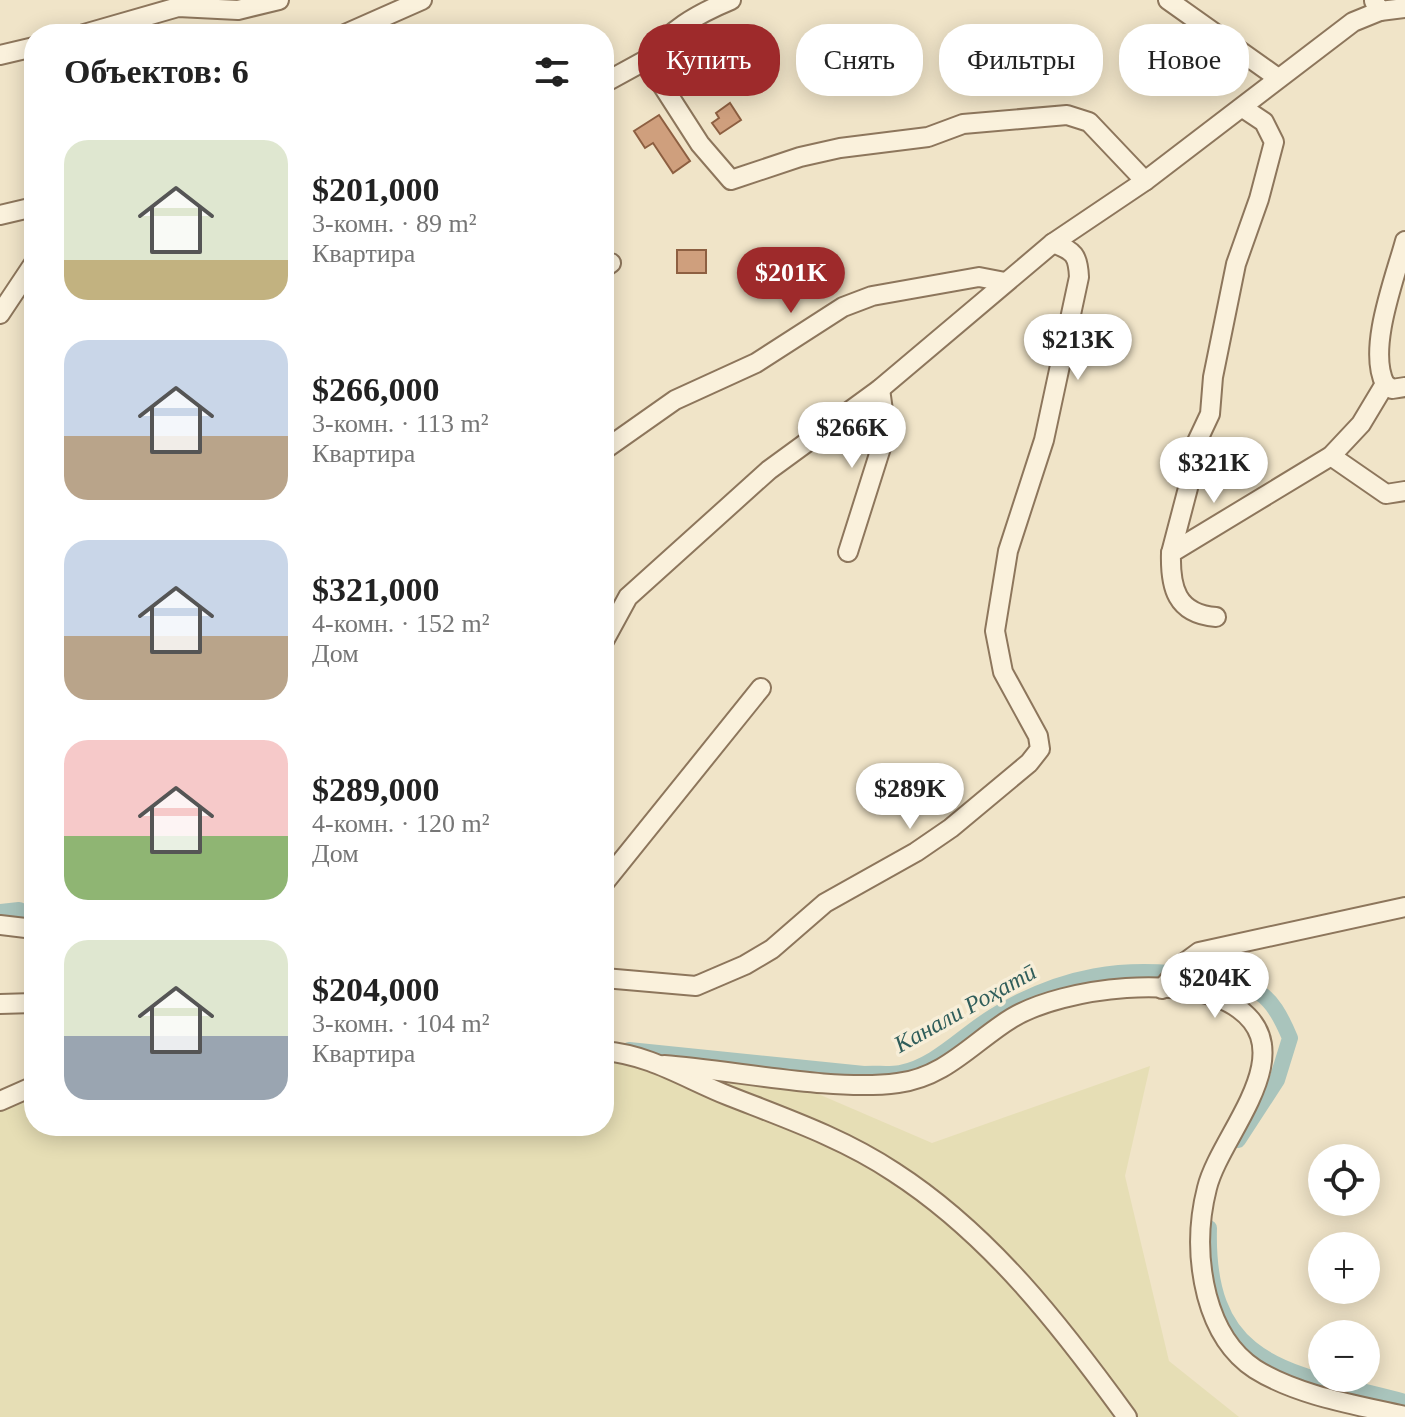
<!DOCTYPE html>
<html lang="ru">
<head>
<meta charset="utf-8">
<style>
	:root { --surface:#fff; --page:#f6f6f6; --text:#222; --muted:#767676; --accent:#9e2a2b }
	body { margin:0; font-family:Georgia,serif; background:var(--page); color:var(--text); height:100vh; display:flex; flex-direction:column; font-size:30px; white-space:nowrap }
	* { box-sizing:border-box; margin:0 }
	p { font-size:26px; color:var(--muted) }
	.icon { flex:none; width:44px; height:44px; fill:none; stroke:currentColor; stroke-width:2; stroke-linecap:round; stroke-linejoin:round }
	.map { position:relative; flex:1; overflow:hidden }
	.side { position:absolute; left:24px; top:24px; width:590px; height:1112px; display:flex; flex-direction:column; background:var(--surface); border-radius:32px; box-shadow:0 4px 20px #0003 }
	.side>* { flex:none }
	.top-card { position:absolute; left:638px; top:24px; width:646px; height:72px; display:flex; gap:16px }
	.buttons { position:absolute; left:1308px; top:1144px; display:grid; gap:16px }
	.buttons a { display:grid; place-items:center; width:72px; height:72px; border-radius:50%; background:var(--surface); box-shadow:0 4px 20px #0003; font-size:40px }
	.price { position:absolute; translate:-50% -68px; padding:0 18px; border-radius:28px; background:#fff; color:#222; font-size:26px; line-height:52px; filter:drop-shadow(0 2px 4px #0008) }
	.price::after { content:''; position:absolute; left:50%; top:48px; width:24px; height:18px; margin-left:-12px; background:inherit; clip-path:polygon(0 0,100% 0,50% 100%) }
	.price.on { background:var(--accent); color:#fff }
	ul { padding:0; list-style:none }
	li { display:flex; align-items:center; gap:24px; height:200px; padding:0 40px }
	li span { display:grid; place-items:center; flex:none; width:224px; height:160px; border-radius:24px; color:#555 }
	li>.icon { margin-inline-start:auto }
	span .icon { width:96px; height:96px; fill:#fffc; stroke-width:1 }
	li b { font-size:34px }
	h2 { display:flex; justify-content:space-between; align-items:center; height:96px; padding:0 40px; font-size:34px }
	.pill { padding:0 28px; border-radius:32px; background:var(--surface); box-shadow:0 4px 20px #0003; font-size:28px; line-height:72px }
	.pill.on { background:var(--accent); color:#fff }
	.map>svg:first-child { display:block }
	.farmland { fill:#e6deb5 }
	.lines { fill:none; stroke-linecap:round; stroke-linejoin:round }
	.canal { stroke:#a9c4bc; stroke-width:16 }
	.building { fill:#cf9f7d; stroke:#8d5f41; stroke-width:2 }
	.minor-casing { stroke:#8d765c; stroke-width:22 }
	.minor { stroke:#faf1dc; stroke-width:18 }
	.labels { text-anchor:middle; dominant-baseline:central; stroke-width:7; stroke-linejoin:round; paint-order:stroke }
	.water-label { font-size:24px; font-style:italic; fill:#2f5d5a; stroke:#f7eed8 }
</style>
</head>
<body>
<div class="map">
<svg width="1405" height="1417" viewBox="0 0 1405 1417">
	<rect width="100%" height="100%" fill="#f0e4c8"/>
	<!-- farmland -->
	<polygon class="farmland" points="604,1055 742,1061 932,1143 1150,1066 1125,1176 1169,1361 1239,1417 0,1417 0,1095 34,1085 34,1126 604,1126"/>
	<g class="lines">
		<!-- canal -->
		<g class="canal">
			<polyline points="0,912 19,910 34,916"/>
			<path d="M629 1050 864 1074C876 1073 889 1075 900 1073 935 1067 964 1034 994 1016 1061 975 1125 964 1203 977 1255 987 1268 986 1290 1038L1277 1080 1238 1140"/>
			<path d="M1209 1228C1205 1371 1293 1372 1405 1402"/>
		</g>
	</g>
	<!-- building -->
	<g class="building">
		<polygon points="730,103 741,120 720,134 712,123 719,118 716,113"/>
		<polygon points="659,115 690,161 673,173 653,143 645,148 634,131"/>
		<rect x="677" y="250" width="29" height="23"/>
	</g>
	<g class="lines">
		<!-- minor casing -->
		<g class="minor-casing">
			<g id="minor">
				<path d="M731 0C695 15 670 30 646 60L700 144 731 180 800 157 840 148 928 137 963 124 1067 115 1089 122 1145 181"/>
				<polyline points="1168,0 1278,78"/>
				<polyline points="1374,1 1380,11 1405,8"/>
				<polyline points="84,34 178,7 238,10 279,0"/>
				<polyline points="345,34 422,0"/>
				<polyline points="0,55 34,47"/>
				<polyline points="604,83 646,60"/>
				<polyline points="0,215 34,207"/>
				<path d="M1405 241C1395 278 1367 349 1385 384L1392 389 1405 387"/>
				<polyline points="604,268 611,263"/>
				<polyline points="0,314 34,263"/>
				<polyline points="604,450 675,400 756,363 843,307 872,296 979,277 1005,282"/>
				<polyline points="1331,456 1386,494 1405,491"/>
				<polyline points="848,552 886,432 880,389"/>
				<polyline points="1171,553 1188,488 1194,448 1210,414 1213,377 1236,264 1259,199 1274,142 1264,122 1243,108"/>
				<path d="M1216 617C1176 614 1170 587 1171 553L1331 456 1361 424 1385 384"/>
				<polyline points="604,641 628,597 769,470 880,389 1053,243 1145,181 1353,22 1380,11"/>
				<polyline points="604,883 761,688"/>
				<polyline points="0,925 34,929"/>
				<path d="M604 978 696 986 745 965 772 949 825 903 916 852 951 828 1029 763 1040 749 1038 736 1003 672 995 631 1008 551 1044 440 1079 277C1078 255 1074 251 1053 243"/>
				<polyline points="1162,989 1180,966 1199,952 1405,907"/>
				<polyline points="0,1004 34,1003"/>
				<path d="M604 1051C651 1055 686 1079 729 1096 785 1118 843 1138 894 1172 990 1234 1061 1326 1127 1417"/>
				<path d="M664 1065C733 1070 833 1092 898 1083 946 1077 974 1041 1012 1018 1064 987 1189 972 1239 1009 1302 1055 1220 1135 1207 1188 1198 1223 1198 1261 1207 1296 1215 1326 1229 1352 1255 1369 1298 1396 1357 1405 1405 1416"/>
				<polyline points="0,1101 34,1086"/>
			</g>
		</g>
		<!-- minor -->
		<use href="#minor" class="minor"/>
	</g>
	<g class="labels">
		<!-- water labels -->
		<g class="water-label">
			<text transform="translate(965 1008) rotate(-29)">Канали Роҳатӣ</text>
		</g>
	</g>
</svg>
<div class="buttons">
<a><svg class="icon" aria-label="locate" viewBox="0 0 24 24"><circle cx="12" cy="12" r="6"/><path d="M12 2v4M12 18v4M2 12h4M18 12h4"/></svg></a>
<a>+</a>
<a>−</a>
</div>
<b class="price on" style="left:791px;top:315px">$201K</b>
<b class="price" style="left:1078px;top:382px">$213K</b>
<b class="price" style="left:852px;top:470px">$266K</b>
<b class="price" style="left:1214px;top:505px">$321K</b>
<b class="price" style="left:910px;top:831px">$289K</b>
<b class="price" style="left:1215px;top:1020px">$204K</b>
<div class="top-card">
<a class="pill on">Купить</a>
<a class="pill">Снять</a>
<a class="pill">Фильтры</a>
<a class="pill">Новое</a>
</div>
<section class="side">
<h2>Объектов: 6<svg class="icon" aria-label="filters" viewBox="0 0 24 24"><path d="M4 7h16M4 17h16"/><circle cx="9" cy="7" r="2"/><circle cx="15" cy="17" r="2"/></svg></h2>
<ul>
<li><span style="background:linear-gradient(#dfe7d0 75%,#c2b280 0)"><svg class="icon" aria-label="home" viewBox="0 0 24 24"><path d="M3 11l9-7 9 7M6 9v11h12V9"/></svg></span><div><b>$201,000</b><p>3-комн. · 89 m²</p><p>Квартира</p></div></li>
<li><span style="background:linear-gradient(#c9d6e8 60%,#b9a48a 0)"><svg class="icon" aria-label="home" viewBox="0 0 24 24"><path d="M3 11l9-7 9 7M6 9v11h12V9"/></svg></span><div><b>$266,000</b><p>3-комн. · 113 m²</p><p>Квартира</p></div></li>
<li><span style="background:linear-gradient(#c9d6e8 60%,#b9a48a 0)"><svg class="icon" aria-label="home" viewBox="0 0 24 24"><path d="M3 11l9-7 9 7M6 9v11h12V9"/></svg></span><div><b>$321,000</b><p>4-комн. · 152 m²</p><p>Дом</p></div></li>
<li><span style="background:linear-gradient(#f6c9c9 60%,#8fb573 0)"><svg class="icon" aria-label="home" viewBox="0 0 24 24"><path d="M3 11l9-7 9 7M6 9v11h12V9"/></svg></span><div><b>$289,000</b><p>4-комн. · 120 m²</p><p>Дом</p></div></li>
<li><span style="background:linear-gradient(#dfe7d0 60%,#9aa5b1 0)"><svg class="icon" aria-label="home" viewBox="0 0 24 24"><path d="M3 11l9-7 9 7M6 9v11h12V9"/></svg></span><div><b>$204,000</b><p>3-комн. · 104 m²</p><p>Квартира</p></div></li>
</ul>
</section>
</div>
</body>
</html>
